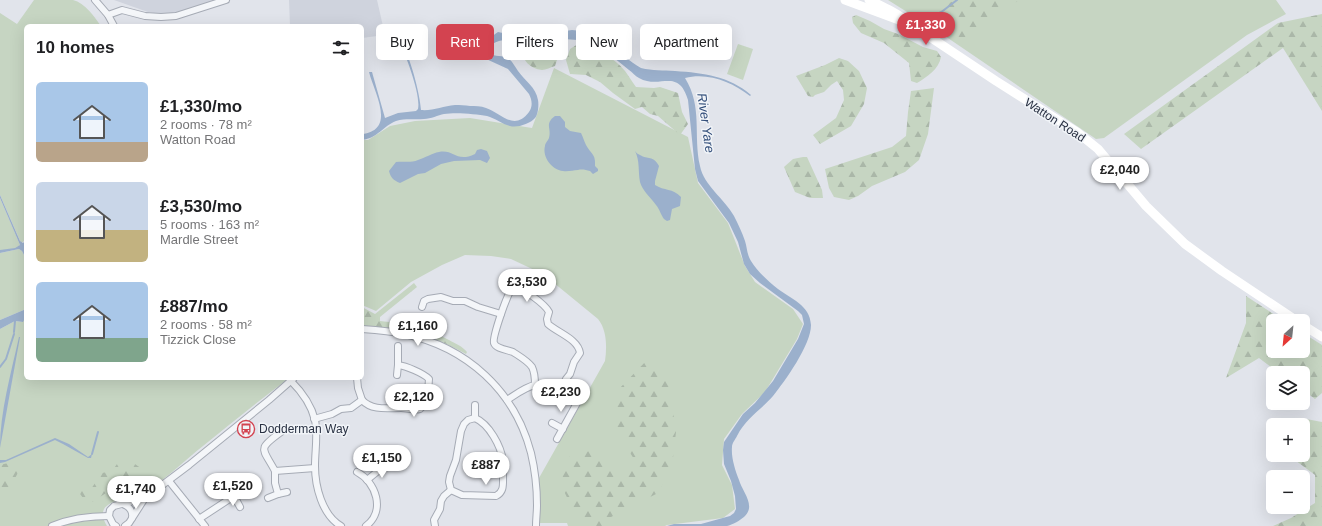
<!DOCTYPE html>
<html lang="en">
<head>
<meta charset="utf-8">
<style>
	:root { --surface:#fff; --page:#f6f6f6; --text:#202124; --muted:#757577; --accent:#d34350 }
	body { margin:0; font-family:Helvetica,sans-serif; background:var(--page); color:var(--text); height:100vh; display:flex; flex-direction:column; font-size:15px; white-space:nowrap }
	* { box-sizing:border-box; margin:0 }
	p { font-size:13px; color:var(--muted) }
	.icon { flex:none; width:22px; height:22px; fill:none; stroke:currentColor; stroke-width:2; stroke-linecap:round; stroke-linejoin:round }
	.map { position:relative; flex:1; overflow:hidden }
	.sheet { position:absolute; left:24px; top:24px; width:340px; height:356px; display:flex; flex-direction:column; background:var(--surface); border-radius:6px; box-shadow:0 4px 16px #0002 }
	.sheet>* { flex:none }
	.guide { position:absolute; left:376px; top:24px; width:380px; height:36px; display:flex; gap:8px }
	.needle { width:26px; rotate:207deg }
	.tools { position:absolute; left:1266px; top:314px; display:grid; gap:8px }
	.tools a { display:grid; place-items:center; width:44px; height:44px; border-radius:6px; background:var(--surface); box-shadow:0 4px 16px #0002; font-size:20px }
	.price { position:absolute; translate:-50% -34px; padding:0 9px; border-radius:14px; background:#fff; color:#222; font-size:13px; line-height:26px; filter:drop-shadow(0 1px 2px #0008) }
	.price::after { content:''; position:absolute; left:50%; top:24px; width:12px; height:9px; margin-left:-6px; background:inherit; clip-path:polygon(0 0,100% 0,50% 100%) }
	.price.current { background:var(--accent); color:#fff }
	ul { padding:0; list-style:none }
	li { display:flex; align-items:center; gap:12px; height:100px; padding:0 12px }
	li span { display:grid; place-items:center; flex:none; width:112px; height:80px; border-radius:6px; color:#555 }
	li>.icon { margin-inline-start:auto }
	span .icon { width:48px; height:48px; fill:#fffc; stroke-width:1 }
	li b { font-size:17px }
	h2 { display:flex; justify-content:space-between; align-items:center; height:48px; padding:0 12px; font-size:17px }
	.chip { padding:0 14px; border-radius:6px; background:var(--surface); box-shadow:0 4px 16px #0002; font-size:14px; line-height:36px }
	.chip.current { background:var(--accent); color:#fff }
	.map>svg:first-child { display:block }
	.built { fill:#cfd3dd }
	.grass { fill:#c6d5c2 }
	.forest { fill:url(#forest-firs) }
	.water { fill:#9bb0cc }
	.lines { fill:none; stroke-linecap:round; stroke-linejoin:round }
	.stream { stroke:#9bb0cc; stroke-width:2 }
	.street-casing { stroke:#a6abb5; stroke-width:8 }
	.street { stroke:#f4f6f9; stroke-width:6 }
	.secondary { stroke:#fff; stroke-width:9 }
	.labels { text-anchor:middle; dominant-baseline:central; stroke-width:3; stroke-linejoin:round; paint-order:stroke }
	.street-label { font-size:12px; fill:#293143; stroke:#f1f4f8 }
	.poi-label { font-size:12px; fill:#293143; stroke:#f1f4f8; text-anchor:start }
	.water-label { font-size:13px; font-style:italic; fill:#314d79; stroke:#f1f4f8 }
</style>
</head>
<body>
<div class="map">
<svg width="1322" height="526" viewBox="0 0 1322 526">
	<defs>
		<pattern id="forest-firs" width="22" height="20" patternUnits="userSpaceOnUse"><rect width="22" height="20" fill="#c6d5c2"/><path d="M5 1l3.5 6h-7zM16 11l3.5 6h-7z" fill="#aab7a8"/></pattern>
	</defs>
	<rect width="100%" height="100%" fill="#e1e4eb"/>
	<!-- built -->
	<g class="built">
		<polygon points="114,0 216,0 179,14 164,15 148,12"/>
		<polygon points="289,0 377,0 385,35 362,38 362,26 290,26"/>
	</g>
	<!-- grass -->
	<g class="grass">
		<path d="M34 0C44 0 64 0 73 0 85 3 94 16 101 26H26V240L21 243 0 195V13L17 24Z"/>
		<polygon points="888,0 1276,0 1286,14 1247,35 1104,138 1096,139 942,34"/>
		<polygon points="738,44 753,49 743,80 727,74"/>
		<path d="M554 68 688 137 698 183 728 223 745 266 755 282 793 309 803 324 797 339 765 392 742 414 724 439 722 465 732 485 735 509 723 518 667 525 665 526H568L567 523H540L539 478 605 361C607 347 607 330 598 319L543 274 528 267 511 259 491 256 465 255 442 265 411 282 376 311 362 305V140H368L390 126 415 121 470 118 532 128Z"/>
		<path d="M0 198 20 245C14 250 7 250 0 250Z"/>
		<polygon points="19,249 22,251 26,259 26,309 0,320 0,253"/>
		<path d="M26 316V378H289C260 400 231 423 203 446 186 459 171 475 153 486 142 492 109 500 104 509 101 515 104 521 107 526H0V329L15 321 22 322Z"/>
	</g>
	<!-- forest -->
	<g class="forest">
		<polygon points="954,0 1019,0 961,45 926,20"/>
		<polygon points="1322,14 1322,111 1283,48 1141,149 1124,134 1278,23"/>
		<path d="M856 15 870 21 884 29 898 34 923 47 937 51 941 57C939 69 927 77 917 83L911 81 909 63 884 43 861 33 853 23 852 17Z"/>
		<path d="M546 43 554 45 559 43 560 51 555 66C551 67 546 70 542 70 530 69 522 60 521 48 532 50 536 46 546 43Z"/>
		<path d="M578 44C595 48 614 57 625 71 629 76 632 82 636 87L654 88 660 87 678 93 682 112 688 124 680 135 658 116 650 114 642 107 635 109 613 93 600 82 586 75 570 74 566 60 570 49Z"/>
		<polygon points="839,58 848,61 859,71 867,88 864,104 851,126 820,144 813,135 836,118 844,100 843,90 837,81 831,85 824,92 815,95 813,97 808,96 796,76 825,65"/>
		<polygon points="934,88 928,134 919,160 905,172 872,186 858,196 849,200 834,197 829,188 825,169 892,147 906,136 908,112 911,91"/>
		<polygon points="803,157 807,157 822,190 823,198 810,198 795,192 784,167 793,159"/>
		<path d="M414 283 417 287 380 317V321C404 323 428 329 449 340 456 344 462 346 467 352L466 354C444 342 418 331 393 328 383 327 372 327 362 326V307L375 314Z"/>
		<polygon points="1246,296 1284,321 1273,321 1273,351 1303,351 1303,333 1322,345 1322,393 1315,399 1303,390 1303,373 1279,373 1259,358 1226,378 1246,323"/>
		<polygon points="650,357 669,386 676,432 672,466 658,493 611,517 605,526 581,526 560,483 570,455 589,451 618,473 640,468 617,433 617,391"/>
		<polygon points="1301,418 1322,422 1322,526 1273,526 1291,518 1315,503 1315,475 1295,460 1295,455 1303,455 1303,425 1300,425"/>
		<polygon points="27,454 27,456 7,493 0,491 0,465 8,463"/>
		<polygon points="125,457 142,469 94,501 90,503 83,498 78,491 83,481 91,489 102,473 112,471 117,464"/>
	</g>
	<!-- water -->
	<g class="water">
		<path d="M572 30C599 32 619 55 641 68 653 71 663 70 675 71 704 73 729 76 751 95L750 96C732 82 708 72 685 78 703 107 693 135 700 166 704 186 724 198 734 216 738 224 742 232 745 241 747 247 747 255 751 261 757 271 768 281 778 289 791 299 810 305 811 325 811 345 785 381 773 396 760 411 746 418 737 436 735 440 732 443 732 447 731 457 735 470 739 480 742 491 756 505 745 516 741 520 732 525 727 526 721 526 715 526 709 526 695 526 681 526 667 526L674 524H701L730 516 734 513 736 509 735 496 731 481 724 464 723 450 724 442 743 414 755 403 773 381 798 339 804 324 802 315 798 311 760 283 750 274 744 264 738 242 729 223 698 181 695 169 688 100C678 67 660 90 639 78 635 76 632 72 629 70 617 60 604 49 589 43 577 38 554 39 541 41 534 43 529 45 523 45 515 44 507 38 499 41 493 43 488 46 489 53 495 58 503 54 509 59 513 62 515 67 518 71 525 81 536 87 538 100 539 105 538 115 535 118 530 124 517 128 510 126 502 124 495 118 487 116 476 114 456 112 444 114 438 115 431 119 424 119 414 120 406 118 396 121 383 126 378 138 362 140V134C397 130 374 92 369 72H372L385 118 398 113 416 111 418 109C421 94 406 57 400 42 410 53 420 95 421 110 433 111 443 106 455 105 460 105 465 105 470 106 475 106 481 106 486 108 501 113 514 132 529 112 533 106 532 100 529 94L508 69 484 58C476 47 490 38 498 32L523 37Z"/>
		<path d="M555 116H560L565 122V127L570 131 581 133C583 137 584 141 586 145 591 154 596 154 595 166L598 169V171L593 174 590 171C586 170 582 169 578 170 573 170 568 172 563 171 552 170 542 157 545 146 545 143 548 141 549 138 552 128 544 124 555 116Z"/>
		<path d="M481 149 487 151 490 158 487 163 480 160 454 161 441 164 425 173 418 174 400 183C393 180 391 178 389 171L396 162C404 161 411 163 418 160 425 158 432 153 439 152 454 149 456 163 475 154L477 150Z"/>
		<path d="M635 151C636 153 638 154 640 155 648 160 653 155 659 166L655 181V185C664 191 673 188 681 197L680 206 672 209 670 220 667 221 664 219C661 215 660 210 656 205 651 198 642 190 640 182 638 171 640 161 635 151Z"/>
		<path d="M0 195 20 241 23 243 26 240C23 248 26 250 26 259L22 251 19 249 0 253V250L15 248 20 245 0 198Z"/>
		<polygon points="26,309 26,316 23,322 15,321 0,329 0,320"/>
		<path d="M19 337H20L0 448C0 412 11 373 19 337Z"/>
		<polygon points="55,438 69,444 88,457 92,454 91,458 88,458 63,444 55,440 5,462 0,463 0,460 6,460"/>
	</g>
	<g class="lines">
		<!-- stream -->
		<g class="stream">
			<polyline points="927,23 957,0"/>
			<polyline points="442,37 470,32 483,43"/>
			<polyline points="14,332 15,321"/>
			<polyline points="0,367 6,359 14,334"/>
			<polyline points="92,454 98,432"/>
		</g>
		<!-- street casing -->
		<g class="street-casing">
			<g id="street">
				<polyline points="95,0 108,15 114,26"/>
				<polyline points="108,15 122,10 145,16 161,17 176,16 226,0"/>
				<polyline points="422,307 424,301 428,299 441,297 453,301 465,301 478,307 501,314"/>
				<path d="M362 329C376 330 390 331 404 334 467 347 515 391 531 453 535 470 537 488 537 505 537 512 536 519 536 526"/>
				<polyline points="397,375 398,365"/>
				<polyline points="357,378 358,388 362,400"/>
				<path d="M291 381C302 392 311 404 315 420 318 436 315 450 315 466 315 486 322 515 341 526"/>
				<path d="M507 400C515 395 525 387 535 385 545 384 554 391 563 386L566 379 570 374 574 362 580 353C578 339 558 333 548 324L547 319 549 312C546 306 521 284 512 289 508 291 492 338 494 343 496 349 508 350 513 352 519 356 528 361 532 367 535 373 535 379 535 385"/>
				<path d="M475 418C489 424 501 446 503 461 504 466 503 472 503 477 503 485 504 492 496 496L462 495 451 490 449 482 450 476 456 460 461 431 464 424 468 420Z"/>
				<polyline points="475,418 475,405"/>
				<path d="M314 419 332 414 341 409 351 408 362 400C372 411 388 408 401 408 407 408 415 411 420 409 426 405 429 386 429 379 423 373 406 366 398 365V346"/>
				<polyline points="552,423 563,429"/>
				<path d="M281 432C256 450 263 448 275 471L315 468"/>
				<path d="M557 439 577 403C577 394 569 389 559 388"/>
				<path d="M357 472C376 482 386 511 366 526"/>
				<polyline points="367,480 378,471 389,466"/>
				<polyline points="169,481 205,526"/>
				<polyline points="278,494 287,492"/>
				<polyline points="234,496 240,507"/>
				<polyline points="268,498 278,494 275,483 275,471"/>
				<path d="M123 504C130 507 133 511 132 518"/>
				<polyline points="199,519 234,496 227,482"/>
				<path d="M52 526C71 518 89 516 109 516"/>
				<polyline points="116,526 113,524 109,516 110,510 114,506 145,498"/>
				<polyline points="125,526 129,523 145,498 189,465 269,400 294,378"/>
				<polyline points="435,526 434,520 440,509 441,501 444,496 451,490"/>
			</g>
		</g>
		<!-- street -->
		<use href="#street" class="street"/>
		<!-- secondary -->
		<g class="secondary">
			<polyline points="845,0 899,20"/>
			<path d="M869 0C884 7 899 14 912 25L996 81 1077 132 1098 149 1146 206 1185 244 1222 271 1297 321"/>
			<polyline points="1303,325 1322,337"/>
		</g>
	</g>
	<!-- icons -->
	<defs>
		<g id="bus-ring" transform="scale(0.9)"><circle r="9.5" fill="#f1f4f8" stroke="#d34350" stroke-width="1.5"/><path d="M-5-6H5V4H4V6H2V4H-2V6H-4V4H-5ZM-3.5-4V0h7V-4ZM-3.5 1.2v1.5H-2V1.2ZM2 1.2v1.5H3.5V1.2Z" fill="#d34350"/></g>
	</defs>
	<g fill-rule="evenodd">
		<use href="#bus-ring" x="246" y="429"/>
	</g>
	<g class="labels">
		<!-- street labels -->
		<g class="street-label">
			<text transform="translate(1055 120) rotate(33)">Watton Road</text>
		</g>
		<!-- poi labels -->
		<g class="poi-label">
			<text x="259" y="429">Dodderman Way</text>
		</g>
		<!-- water labels -->
		<g class="water-label">
			<text transform="translate(706 123) rotate(82)">River Yare</text>
		</g>
	</g>
</svg>
<div class="tools">
<a><svg class="needle" viewBox="-14 -14 28 28"><path d="M0-13l5 13h-10z" fill="#e53935"/><path d="M0 13l5-13h-10z" fill="#757577"/></svg></a>
<a><svg class="icon" aria-label="layers" viewBox="0 0 24 24"><path d="M12 4l9 5-9 5-9-5zM3 14l9 5 9-5"/></svg></a>
<a>+</a>
<a>−</a>
</div>
<b class="price current" style="left:926px;top:46px">£1,330</b>
<b class="price" style="left:1120px;top:191px">£2,040</b>
<b class="price" style="left:527px;top:303px">£3,530</b>
<b class="price" style="left:418px;top:347px">£1,160</b>
<b class="price" style="left:561px;top:413px">£2,230</b>
<b class="price" style="left:414px;top:418px">£2,120</b>
<b class="price" style="left:382px;top:479px">£1,150</b>
<b class="price" style="left:486px;top:486px">£887</b>
<b class="price" style="left:233px;top:507px">£1,520</b>
<b class="price" style="left:136px;top:510px">£1,740</b>
<div class="guide">
<a class="chip">Buy</a>
<a class="chip current">Rent</a>
<a class="chip">Filters</a>
<a class="chip">New</a>
<a class="chip">Apartment</a>
</div>
<section class="sheet">
<h2>10 homes<svg class="icon" aria-label="filters" viewBox="0 0 24 24"><path d="M4 7h16M4 17h16"/><circle cx="9" cy="7" r="2"/><circle cx="15" cy="17" r="2"/></svg></h2>
<ul>
<li><span style="background:linear-gradient(#a9c7e8 75%,#b9a48a 0)"><svg class="icon" aria-label="home" viewBox="0 0 24 24"><path d="M3 11l9-7 9 7M6 9v11h12V9"/></svg></span><div><b>£1,330/mo</b><p>2 rooms · 78 m²</p><p>Watton Road</p></div></li>
<li><span style="background:linear-gradient(#c9d6e8 60%,#c2b280 0)"><svg class="icon" aria-label="home" viewBox="0 0 24 24"><path d="M3 11l9-7 9 7M6 9v11h12V9"/></svg></span><div><b>£3,530/mo</b><p>5 rooms · 163 m²</p><p>Mardle Street</p></div></li>
<li><span style="background:linear-gradient(#a9c7e8 70%,#7fa58c 0)"><svg class="icon" aria-label="home" viewBox="0 0 24 24"><path d="M3 11l9-7 9 7M6 9v11h12V9"/></svg></span><div><b>£887/mo</b><p>2 rooms · 58 m²</p><p>Tizzick Close</p></div></li>
</ul>
</section>
</div>
</body>
</html>
